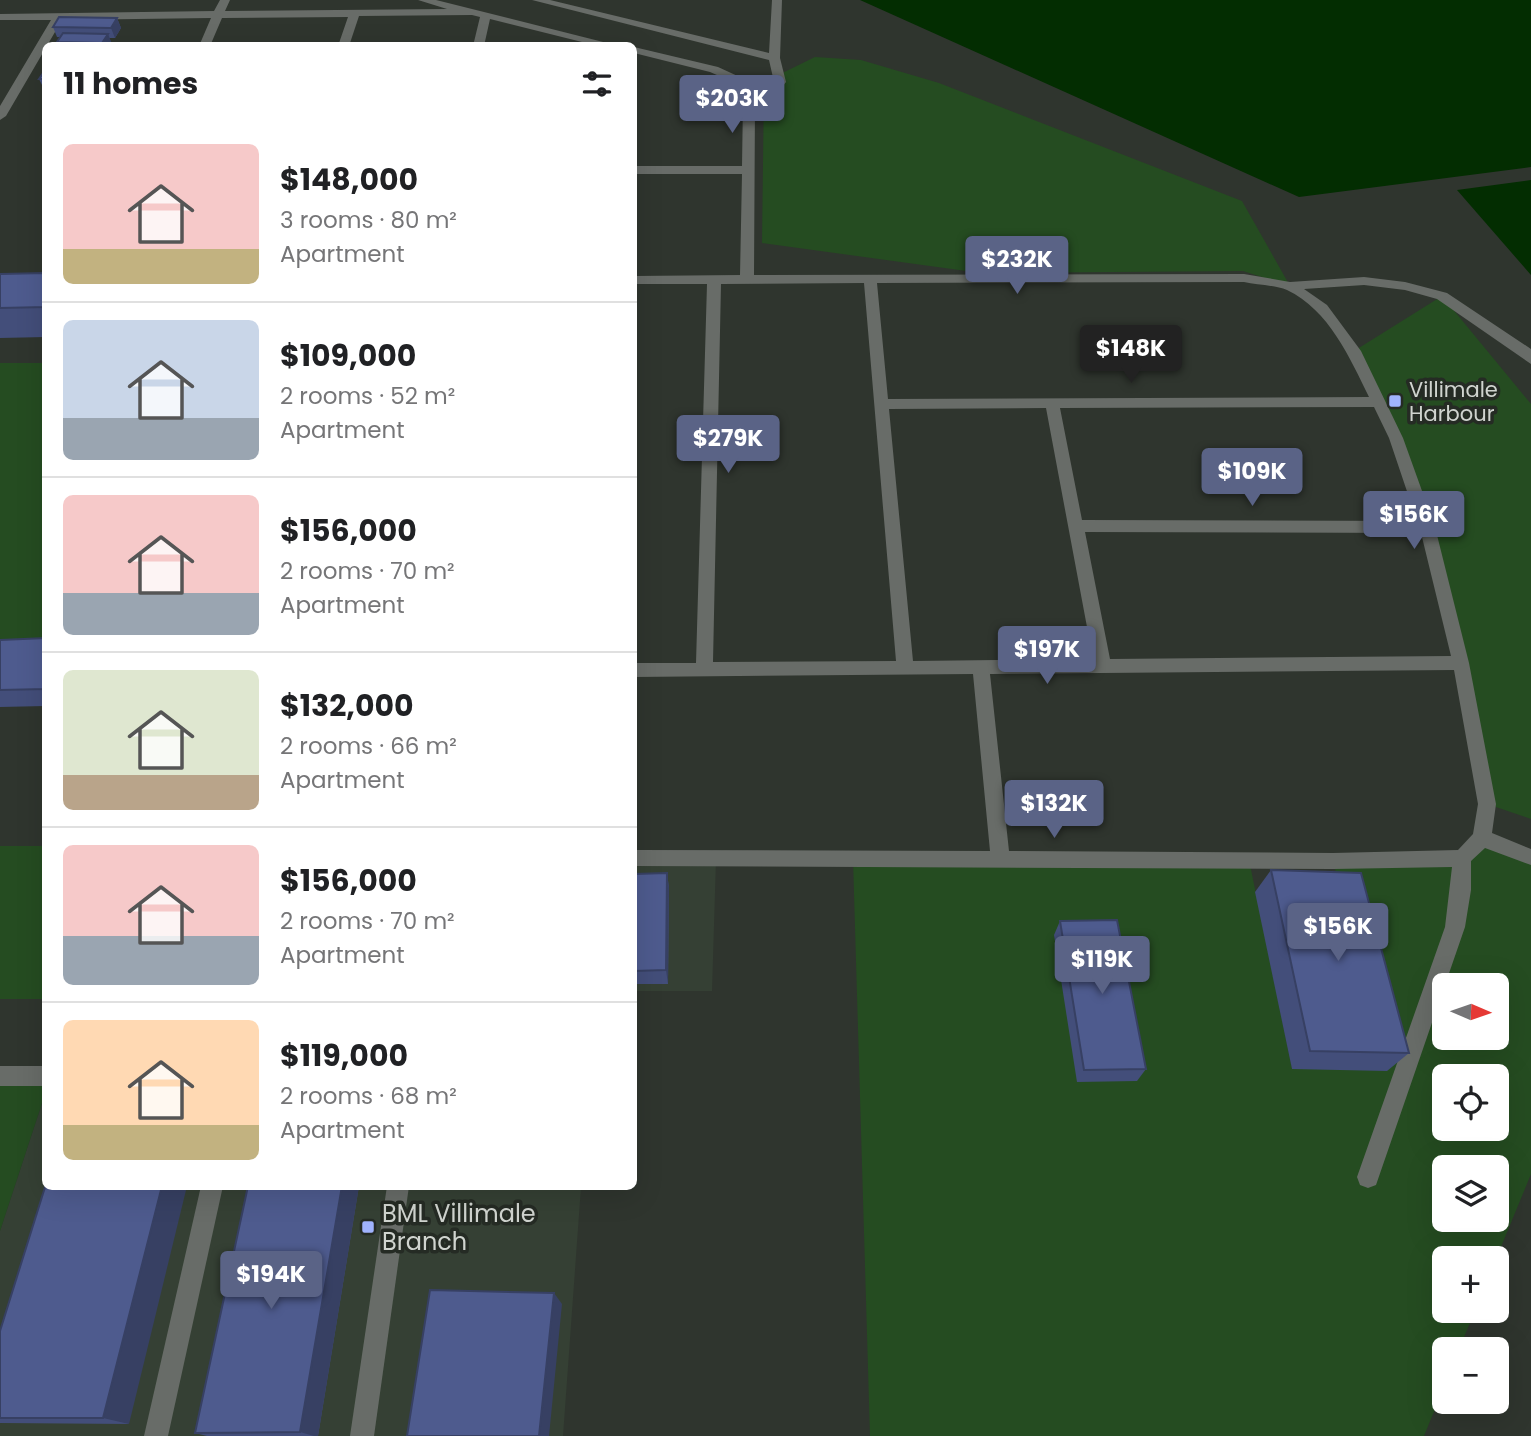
<!DOCTYPE html>
<html lang="en">
<head>
<meta charset="utf-8">
<style>
	:root { --surface:#fff; --page:#f6f6f6; --text:#202124; --muted:#757577; --line:#e0e0e0; --accent:#5a6386 }
	body { margin:0; font-family:Poppins,sans-serif; background:var(--page); color:var(--text); height:100vh; display:flex; flex-direction:column; font-size:26px; white-space:nowrap }
	* { box-sizing:border-box; margin:0 }
	p { font-size:23px; color:var(--muted) }
	.icon { flex:none; width:38px; height:38px; fill:none; stroke:currentColor; stroke-width:2; stroke-linecap:round; stroke-linejoin:round }
	.map { position:relative; flex:1; overflow:hidden }
	.drawer { position:absolute; left:42px; top:42px; width:595px; height:1148px; display:flex; flex-direction:column; background:var(--surface); border-radius:10px; box-shadow:0 7px 28px #0002 }
	.drawer>* { flex:none }
	.needle { width:46px; rotate:92deg }
	.controls { position:absolute; left:1432px; top:973px; display:grid; gap:14px }
	.controls a { display:grid; place-items:center; width:77px; height:77px; border-radius:10px; background:var(--surface); box-shadow:0 7px 28px #0002; font-size:35px }
	.price { position:absolute; translate:-50% -60px; padding:0 16px; border-radius:7px; background:var(--accent); color:#fff; font-size:23px; line-height:46px; filter:drop-shadow(0 2px 4px #0008) }
	.price::after { content:''; position:absolute; left:50%; top:42px; width:21px; height:16px; margin-left:-10px; background:inherit; clip-path:polygon(0 0,100% 0,50% 100%) }
	.price.current { background:#222; color:#fff }
	ul { padding:0; list-style:none }
	li { display:flex; align-items:center; gap:21px; height:175px; padding:0 21px }
	li+li { border-top:2px solid var(--line) }
	li span { display:grid; place-items:center; flex:none; width:196px; height:140px; border-radius:10px; color:#555 }
	li>.icon { margin-inline-start:auto }
	span .icon { width:84px; height:84px; fill:#fffc; stroke-width:1 }
	li b { font-size:30px }
	h2 { display:flex; justify-content:space-between; align-items:center; height:84px; padding:0 21px; font-size:30px }
	.map>svg:first-child { display:block }
	.built { fill:#354034 }
	.green { fill:#254c21; fill-rule:evenodd }
	.water { fill:#032d01 }
	.lines { fill:none; stroke-linecap:round; stroke-linejoin:round }
	.minor { fill:#686c68; fill-rule:evenodd }
	.wall { fill:#434e7a }
	.shaded-wall { fill:#374063 }
	.building { fill:#4e5b8e; stroke:#374063; stroke-width:2 }
	.poi-dot { fill:#a0b3fd; stroke:#252b24; stroke-width:2.5 }
	.labels { text-anchor:middle; dominant-baseline:central; stroke-width:7; stroke-linejoin:round; paint-order:stroke }
	.poi-label { font-size:21px; fill:#d0d4cf; stroke:#252b24; text-anchor:start }
	.near-poi-label { font-size:24px; fill:#d0d4cf; stroke:#252b24; text-anchor:start }
</style>
</head>
<body>
<div class="map">
<svg width="1531" height="1436" viewBox="0 0 1531 1436">
	<rect width="100%" height="100%" fill="#2f352e"/>
	<!-- built -->
	<g class="built">
		<polygon points="634,858 716,859 712,991 634,991"/>
		<polygon points="45,1094 46,1186 581,1187 563,1436 0,1436 0,1231"/>
	</g>
	<!-- green -->
	<g class="green">
		<polygon points="815,57 861,60 939,83 1242,201 1290,286 1243,271 981,273 762,243 764,82"/>
		<polygon points="1442,296 1531,404 1531,819 1487,804 1427,527 1354,351"/>
		<rect x="0" y="363" width="45" height="288"/>
		<path d="M1482 838 1531 857V1174L1496 1259 1444 1258V1311H1475L1459 1349H1444V1387L1424 1436H870L853 859 1249 860 1292 1068 1387 1070 1333 861 1461 858ZM1444 985H1496V1038H1444ZM1444 1076H1496V1129H1444ZM1444 1167H1496V1220H1444Z"/>
		<rect x="0" y="846" width="45" height="153"/>
		<polygon points="0,1076 46,1076 45,1094 0,1231"/>
	</g>
	<!-- water -->
	<g class="water">
		<polygon points="860,0 1531,0 1531,167 1299,197"/>
		<polygon points="1531,180 1531,275 1457,190"/>
	</g>
	<g class="lines">
		<!-- minor -->
		<g class="minor">
			<polygon points="220,0 230,0 225,11 447,9 418,0 436,0 619,46 598,46 490,19 484,46 473,46 480,17 472,15 359,16 349,46 338,46 348,17 222,18 210,46 199,46 211,18 62,20 6,116 0,120 0,106 51,20 0,20 0,14 214,11"/>
			<path d="M532 0H550L769 53 772 0H782L780 58 786 82 776 95 755 102 754 275 1244 274 1290 282 1364 277 1405 282 1447 293 1531 349V364L1437 299 1405 290 1364 285 1304 289 1327 305 1361 351 1403 438 1435 527 1469 663 1496 804 1492 833 1531 849V865L1485 848 1471 861V890L1465 927 1376 1185 1368 1188 1360 1185 1357 1177 1445 927 1452 867 1333 869 634 866V850L990 851 973 674 634 677V663H696L707 284H634V276L740 275 742 174H634V166H742L743 100 733 82 710 72 634 53V47L718 67 742 78 752 95 768 91 774 82 769 60ZM1244 282C1257 285 1275 285 1287 290 1329 310 1350 358 1369 397L888 399 877 283ZM864 283 896 661 713 662 721 284ZM1374 407 1389 438 1417 521 1082 520 1060 408ZM1046 408 1093 659 913 661 889 409ZM1085 532 1421 533 1451 656 1110 659ZM1454 670 1478 804 1473 834 1458 850 1333 853 1009 851 990 674Z"/>
			<rect x="0" y="1066" width="46" height="20"/>
			<polygon points="201,1186 223,1186 168,1436 144,1436"/>
			<polygon points="387,1186 409,1186 374,1436 350,1436"/>
		</g>
	</g>
	<!-- wall -->
	<g class="wall">
		<polygon points="117,18 121,28 115,38 109,38 112,44 111,46 59,46 57,42 61,37 57,37 53,27"/>
		<polygon points="46,69 46,89 44,89 39,79"/>
		<polygon points="46,273 46,337 0,338 0,274"/>
		<polygon points="46,638 46,706 0,707 0,640"/>
		<polygon points="1271,870 1409,1053 1387,1071 1292,1069 1255,892"/>
		<polygon points="667,873 669,888 668,984 634,984 634,874"/>
		<polygon points="1060,921 1146,1069 1137,1081 1077,1082 1054,935"/>
		<polygon points="248,1186 359,1186 318,1436 207,1436 195,1433"/>
		<polygon points="0,1331 129,1424 0,1423"/>
	</g>
	<!-- shaded-wall -->
	<g class="shaded-wall">
		<polygon points="117,18 121,28 115,38 111,28"/>
		<polygon points="108,34 112,44 111,46 103,46 102,43"/>
		<polygon points="667,873 669,888 668,984 666,970"/>
		<polygon points="162,1186 187,1186 129,1424 103,1418"/>
		<polygon points="342,1186 359,1186 318,1436 314,1436 300,1432"/>
		<polygon points="554,1293 562,1304 549,1436 539,1436"/>
	</g>
	<!-- building -->
	<g class="building">
		<polygon points="59,17 117,18 111,28 53,27"/>
		<polygon points="63,33 108,34 102,43 57,42"/>
		<polygon points="46,69 46,79 39,79"/>
		<polygon points="46,273 46,307 0,308 0,274"/>
		<polygon points="46,638 46,689 0,690 0,640"/>
		<polygon points="1271,870 1361,873 1409,1053 1310,1051"/>
		<polygon points="667,873 666,970 634,971 634,874"/>
		<polygon points="1117,920 1146,1069 1084,1070 1060,921"/>
		<polygon points="46,1184 46,1186 162,1186 103,1418 0,1418 0,1331"/>
		<polygon points="248,1186 342,1186 300,1432 195,1433"/>
		<polygon points="430,1290 554,1293 539,1436 407,1436"/>
	</g>
	<!-- markers -->
	<g class="poi-dot">
		<rect x="1388" y="394" width="14" height="14" rx="3.5"/>
		<rect x="361" y="1220" width="14" height="14" rx="3.5"/>
	</g>
	<g class="labels">
		<!-- poi labels -->
		<g class="poi-label">
			<text x="1409" y="389">Villimale<tspan x="1409" dy="24">Harbour</tspan></text>
		</g>
		<!-- near-poi labels -->
		<g class="near-poi-label">
			<text x="382" y="1213">BML Villimale<tspan x="382" dy="28">Branch</tspan></text>
		</g>
	</g>
</svg>
<div class="controls">
<a><svg class="needle" viewBox="-14 -14 28 28"><path d="M0-13l5 13h-10z" fill="#e53935"/><path d="M0 13l5-13h-10z" fill="#757577"/></svg></a>
<a><svg class="icon" aria-label="locate" viewBox="0 0 24 24"><circle cx="12" cy="12" r="6"/><path d="M12 2v4M12 18v4M2 12h4M18 12h4"/></svg></a>
<a><svg class="icon" aria-label="layers" viewBox="0 0 24 24"><path d="M12 4l9 5-9 5-9-5zM3 14l9 5 9-5"/></svg></a>
<a>+</a>
<a>−</a>
</div>
<b class="price" style="left:732px;top:135px">$203K</b>
<b class="price" style="left:1017px;top:296px">$232K</b>
<b class="price current" style="left:1131px;top:385px">$148K</b>
<b class="price" style="left:728px;top:475px">$279K</b>
<b class="price" style="left:1252px;top:508px">$109K</b>
<b class="price" style="left:1414px;top:551px">$156K</b>
<b class="price" style="left:1047px;top:686px">$197K</b>
<b class="price" style="left:1054px;top:840px">$132K</b>
<b class="price" style="left:1338px;top:963px">$156K</b>
<b class="price" style="left:1102px;top:996px">$119K</b>
<b class="price" style="left:271px;top:1311px">$194K</b>
<section class="drawer">
<h2>11 homes<svg class="icon" aria-label="filters" viewBox="0 0 24 24"><path d="M4 7h16M4 17h16"/><circle cx="9" cy="7" r="2"/><circle cx="15" cy="17" r="2"/></svg></h2>
<ul>
<li><span style="background:linear-gradient(#f6c9c9 75%,#c2b280 0)"><svg class="icon" aria-label="home" viewBox="0 0 24 24"><path d="M3 11l9-7 9 7M6 9v11h12V9"/></svg></span><div><b>$148,000</b><p>3 rooms · 80 m²</p><p>Apartment</p></div></li>
<li><span style="background:linear-gradient(#c9d6e8 70%,#9aa5b1 0)"><svg class="icon" aria-label="home" viewBox="0 0 24 24"><path d="M3 11l9-7 9 7M6 9v11h12V9"/></svg></span><div><b>$109,000</b><p>2 rooms · 52 m²</p><p>Apartment</p></div></li>
<li><span style="background:linear-gradient(#f6c9c9 70%,#9aa5b1 0)"><svg class="icon" aria-label="home" viewBox="0 0 24 24"><path d="M3 11l9-7 9 7M6 9v11h12V9"/></svg></span><div><b>$156,000</b><p>2 rooms · 70 m²</p><p>Apartment</p></div></li>
<li><span style="background:linear-gradient(#dfe7d0 75%,#b9a48a 0)"><svg class="icon" aria-label="home" viewBox="0 0 24 24"><path d="M3 11l9-7 9 7M6 9v11h12V9"/></svg></span><div><b>$132,000</b><p>2 rooms · 66 m²</p><p>Apartment</p></div></li>
<li><span style="background:linear-gradient(#f6c9c9 65%,#9aa5b1 0)"><svg class="icon" aria-label="home" viewBox="0 0 24 24"><path d="M3 11l9-7 9 7M6 9v11h12V9"/></svg></span><div><b>$156,000</b><p>2 rooms · 70 m²</p><p>Apartment</p></div></li>
<li><span style="background:linear-gradient(#ffd9b3 75%,#c2b280 0)"><svg class="icon" aria-label="home" viewBox="0 0 24 24"><path d="M3 11l9-7 9 7M6 9v11h12V9"/></svg></span><div><b>$119,000</b><p>2 rooms · 68 m²</p><p>Apartment</p></div></li>
</ul>
</section>
</div>
</body>
</html>
